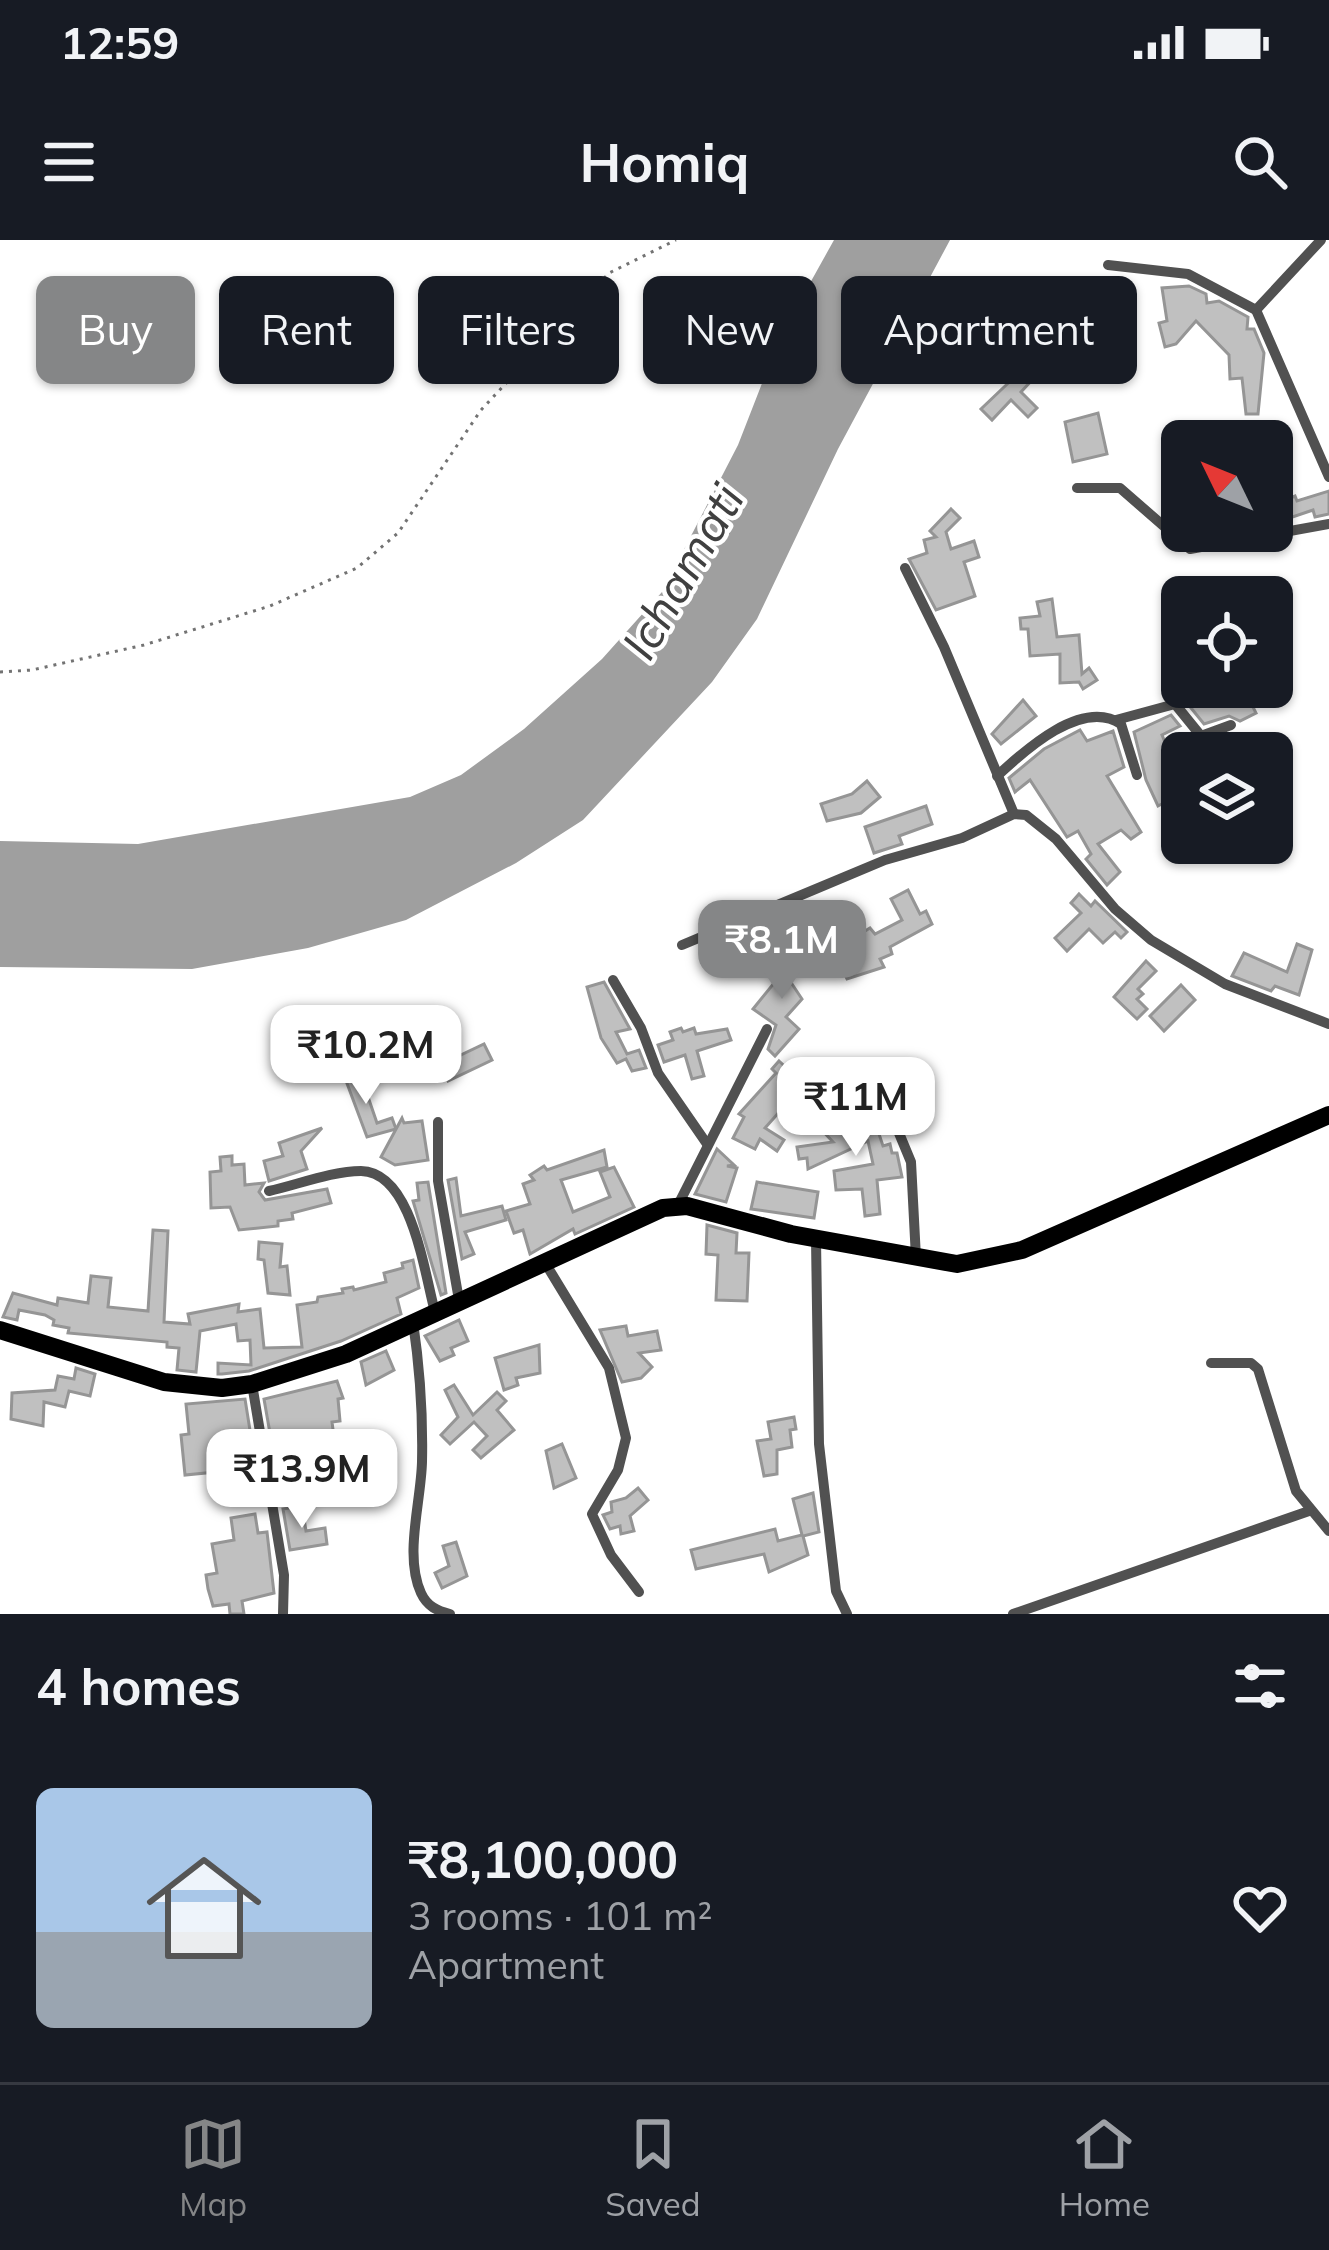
<!DOCTYPE html>
<html lang="en">
<head>
<meta charset="utf-8">
<style>
	:root { --surface:#171b24; --page:#242831; --text:#f1f3f6; --muted:#9ea1a6; --line:#363941; --accent:#858687 }
	body { margin:0; font-family:Mulish,sans-serif; background:var(--page); color:var(--text); height:100vh; display:flex; flex-direction:column; font-size:45px; white-space:nowrap }
	* { box-sizing:border-box; margin:0 }
	p { font-size:39px; color:var(--muted) }
	.icon { flex:none; width:66px; height:66px; fill:none; stroke:currentColor; stroke-width:2; stroke-linecap:round; stroke-linejoin:round }
	.map { position:relative; height:1374px; overflow:hidden }
	.side { display:flex; flex-direction:column; background:var(--surface); flex:1 }
	.side>* { flex:none }
	.banner { position:absolute; left:36px; top:36px; width:1257px; height:108px; display:flex; gap:24px }
	.needle { width:78px; rotate:313deg }
	.fabs { position:absolute; left:1161px; top:180px; display:grid; gap:24px }
	.fabs a { display:grid; place-items:center; width:132px; height:132px; border-radius:18px; background:var(--surface); box-shadow:0 3px 9px #0004; font-size:60px }
	.price { position:absolute; translate:-50% -102px; padding:0 27px; border-radius:24px; background:#fff; color:#222; font-size:39px; line-height:78px; filter:drop-shadow(0 3px 6px #0008) }
	.price::after { content:''; position:absolute; left:50%; top:72px; width:36px; height:27px; margin-left:-18px; background:inherit; clip-path:polygon(0 0,100% 0,50% 100%) }
	.price.current { background:var(--accent); color:#fff }
	ul { padding:0; list-style:none }
	li { display:flex; align-items:center; gap:36px; height:300px; padding:0 36px }
	li span { display:grid; place-items:center; flex:none; width:336px; height:240px; border-radius:18px; color:#555 }
	li>.icon { margin-inline-start:auto }
	span .icon { width:144px; height:144px; fill:#fffc; stroke-width:1 }
	li b { font-size:51px }
	h2 { display:flex; justify-content:space-between; align-items:center; height:144px; padding:0 36px; font-size:51px }
	.chip { padding:0 42px; border-radius:18px; background:var(--surface); box-shadow:0 3px 9px #0004; font-size:42px; line-height:108px }
	.chip.current { background:var(--accent); color:#fff }
	.status { display:flex; justify-content:space-between; align-items:center; height:84px; padding:0 60px; background:var(--surface); direction:ltr }
	.status svg { height:33px; fill:currentColor }
	header { display:flex; justify-content:space-between; align-items:center; height:156px; padding:0 36px; background:var(--surface); font-size:54px; font-weight:700 }
	.tab-bar { display:flex; justify-content:space-around; align-items:center; height:168px; border-top:3px solid var(--line); background:var(--surface); font-size:33px; color:var(--muted) }
	.tab-bar a { display:grid; justify-items:center; gap:6px }
	.tab-bar .current { color:var(--accent) }
	.map>svg:first-child { display:block }
	.water { fill:#9f9f9f }
	.building { fill:#c0c0c0; stroke:#959595; stroke-width:3 }
	.lines { fill:none; stroke-linecap:round; stroke-linejoin:round }
	.path { stroke:#737373; stroke-width:3; stroke-dasharray:3 6; stroke-linecap:butt }
	.minor { stroke:#515151; stroke-width:10 }
	.trunk { stroke:#000; stroke-width:18 }
	.labels { text-anchor:middle; dominant-baseline:central; stroke-width:9; stroke-linejoin:round; paint-order:stroke }
	.water-label { font-size:48px; font-style:italic; fill:#404040; stroke:#fff }
</style>
</head>
<body>
<div class="status"><b>12:59</b><svg viewBox="0 0 49 12"><path d="M0 12V9h3v3zM5 12V6h3v6zM10 12V3h3v9zM15 12V0h3v12zM26 1h20v11H26zM47 4h2v5h-2z"/></svg></div>
<header><svg class="icon" aria-label="menu" viewBox="0 0 24 24"><path d="M4 6h16M4 12h16M4 18h16"/></svg>Homiq<svg class="icon" aria-label="search" viewBox="0 0 24 24"><circle cx="10" cy="10" r="6"/><path d="M15 15l6 6"/></svg></header>
<div class="map">
<svg width="1329" height="1374" viewBox="0 0 1329 1374">
	<rect width="100%" height="100%" fill="#fff"/>
	<!-- water -->
	<polygon class="water" points="834,0 950,0 838,209 757,379 712,442 583,580 516,623 406,680 308,708 192,729 0,727 0,601 138,604 410,557 461,535 524,489 602,419 662,352 738,205 780,97"/>
	<!-- building -->
	<g class="building">
		<polygon points="1189,46 1206,54 1207,63 1219,61 1248,77 1247,89 1254,89 1264,113 1258,174 1246,174 1242,138 1230,139 1229,115 1196,81 1176,104 1165,107 1159,83 1167,81 1162,48"/>
		<polygon points="1023,129 1033,139 1021,152 1037,168 1028,177 1011,160 992,180 981,169"/>
		<polygon points="1098,173 1107,214 1073,222 1065,182"/>
		<polygon points="1329,251 1329,274 1315,277 1313,270 1272,284 1272,266 1295,256 1297,261"/>
		<polygon points="951,269 960,278 946,292 951,309 974,301 979,317 964,322 975,356 936,370 909,319 927,313 924,300 936,297 930,291"/>
		<polygon points="1052,359 1057,397 1079,395 1082,434 1089,428 1097,440 1083,449 1079,442 1060,443 1060,414 1030,416 1028,389 1021,389 1020,378 1040,376 1037,362"/>
		<polygon points="1196,447 1232,447 1239,460 1247,455 1256,473 1240,481 1229,476 1204,484 1187,463 1185,452"/>
		<polygon points="1023,460 1036,476 1001,504 992,494"/>
		<polygon points="1171,475 1180,486 1162,495 1173,521 1167,524 1182,553 1182,577 1173,558 1158,566 1146,540 1134,492"/>
		<polygon points="1080,490 1087,501 1113,491 1124,527 1107,536 1141,592 1131,599 1121,590 1098,604 1120,632 1107,645 1086,619 1091,614 1078,591 1067,597 1030,540 1015,552 1009,538 1044,509"/>
		<polygon points="867,541 880,557 861,573 827,581 821,564 852,554"/>
		<polygon points="926,566 932,584 899,596 902,604 874,613 865,587"/>
		<polygon points="908,650 920,674 926,671 932,684 890,707 892,714 880,719 884,727 847,739 839,721 855,714 847,702 870,688 875,694 902,680 891,659"/>
		<polygon points="1079,654 1091,666 1095,661 1127,692 1121,698 1115,692 1103,703 1089,689 1067,711 1055,698 1081,673 1071,663"/>
		<polygon points="1297,704 1312,710 1299,755 1275,746 1271,751 1232,736 1244,713 1287,732"/>
		<polygon points="793,708 808,721 790,741 802,759 786,777 799,789 775,816 768,809 776,785 753,769 788,726 782,721"/>
		<polygon points="1146,721 1156,731 1138,749 1143,754 1137,759 1147,769 1137,779 1114,757"/>
		<polygon points="604,742 630,789 616,792 627,814 639,810 646,828 632,831 626,819 617,823 601,798 587,747"/>
		<polygon points="1181,745 1195,760 1164,791 1150,776"/>
		<polygon points="681,788 683,792 694,788 696,794 727,789 731,800 697,811 704,836 692,839 685,815 664,822 658,805 673,800 670,792"/>
		<polygon points="484,804 492,820 448,841 440,825"/>
		<polygon points="779,821 791,832 783,840 801,859 795,866 789,861 765,888 784,900 777,911 760,899 755,909 733,898 744,877 739,874 776,833 772,829"/>
		<polygon points="339,822 364,845 377,883 392,878 396,889 367,897"/>
		<polygon points="833,874 848,889 874,879 883,906 890,904 892,913 897,913 902,937 877,940 880,974 865,976 862,949 836,950 834,931 873,924 868,901 808,929 807,918 799,919 797,907 833,902 819,887"/>
		<polygon points="402,878 404,883 422,881 428,920 395,925 381,917"/>
		<polygon points="322,888 301,911 307,929 269,941 264,921 283,916 279,903"/>
		<polygon points="717,909 734,925 727,926 737,928 726,962 695,954"/>
		<polygon points="604,910 607,927 561,940 573,972 610,957 600,932 614,927 634,967 575,994 573,989 530,1014 523,990 514,993 506,971 530,964 523,944 534,940 530,935 544,926 547,930"/>
		<polygon points="232,916 232,925 244,924 245,945 264,943 259,952 265,960 327,949 331,963 292,973 293,979 278,981 278,986 239,990 230,967 211,968 210,932 221,931 220,917"/>
		<polygon points="456,938 461,976 502,966 506,980 465,992 474,1014 462,1019 448,940"/>
		<polygon points="428,942 446,1053 441,1055 413,961 419,960 417,943"/>
		<polygon points="757,942 818,952 814,978 751,969"/>
		<polygon points="707,985 737,993 736,1013 749,1013 747,1061 716,1060 718,1015 706,1014"/>
		<polygon points="153,990 168,991 164,1082 190,1084 188,1074 239,1064 238,1072 260,1069 264,1108 302,1107 297,1065 317,1062 318,1057 343,1053 342,1049 353,1047 354,1050 386,1042 384,1033 403,1028 402,1023 413,1020 419,1048 397,1058 401,1074 341,1101 249,1131 222,1134 218,1134 218,1123 251,1125 250,1100 238,1101 236,1084 200,1091 196,1132 177,1130 179,1108 167,1107 167,1102 68,1093 69,1088 53,1085 54,1080 45,1075 19,1070 17,1080 3,1077 13,1053 57,1065 58,1058 88,1063 91,1036 111,1038 108,1067 148,1071"/>
		<polygon points="259,1002 282,1004 280,1027 287,1026 290,1055 268,1053 264,1020 258,1019"/>
		<polygon points="459,1080 468,1101 451,1108 454,1115 440,1121 425,1096"/>
		<polygon points="626,1086 628,1096 657,1091 661,1110 639,1113 652,1127 641,1138 622,1142 600,1090"/>
		<polygon points="539,1105 540,1133 516,1138 518,1145 504,1150 495,1118"/>
		<polygon points="386,1111 394,1130 366,1145 361,1122"/>
		<polygon points="76,1128 95,1134 90,1156 69,1151 65,1167 44,1162 43,1186 11,1179 12,1153 55,1150 58,1136 74,1139"/>
		<polygon points="337,1141 343,1158 338,1159 340,1181 332,1182 334,1197 293,1204 299,1235 278,1239 264,1159"/>
		<polygon points="454,1145 473,1175 497,1152 506,1161 497,1170 514,1190 481,1218 473,1210 487,1196 474,1182 450,1204 441,1195 458,1177 445,1150"/>
		<polygon points="245,1159 260,1253 228,1256 226,1231 185,1235 181,1195 189,1194 186,1164"/>
		<polygon points="794,1177 796,1189 790,1190 792,1207 777,1210 777,1234 764,1236 757,1201 771,1199 768,1182"/>
		<polygon points="562,1204 576,1238 554,1248 546,1211"/>
		<polygon points="638,1248 648,1260 630,1276 634,1291 621,1294 620,1286 610,1289 603,1275 612,1272 611,1262 626,1258"/>
		<polygon points="813,1253 819,1292 803,1296 808,1315 769,1332 764,1314 696,1329 691,1310 775,1289 778,1301 802,1295 793,1259"/>
		<polygon points="302,1266 306,1291 325,1288 327,1304 290,1310 283,1269"/>
		<polygon points="255,1274 258,1293 267,1292 274,1353 242,1361 244,1374 230,1374 229,1364 213,1366 208,1349 206,1335 217,1333 212,1304 234,1300 231,1278"/>
		<polygon points="456,1302 467,1336 442,1348 435,1333 449,1326 443,1306"/>
	</g>
	<g class="lines">
		<!-- path -->
		<polyline class="path" points="0,432 32,430 144,405 270,366 357,328 398,293 481,170 609,33 676,0"/>
		<!-- minor -->
		<g class="minor">
			<polyline points="1108,25 1188,34 1256,70 1329,237"/>
			<polyline points="1256,70 1321,0"/>
			<polyline points="1077,248 1120,248 1190,309 1329,284"/>
			<polyline points="905,328 944,407 1014,574"/>
			<polyline points="1116,480 1175,464 1201,496 1231,485"/>
			<path d="M997 536C1025 510 1082 458 1121 484L1137 535"/>
			<polyline points="682,705 885,620 962,598 1014,574 1026,575 1056,599 1115,669 1151,700 1225,744 1329,784"/>
			<polyline points="613,740 641,788 658,833 707,904"/>
			<polyline points="884,857 911,922 916,1018"/>
			<polyline points="438,882 438,941 459,1060"/>
			<path d="M269 951C297 945 332 931 361 931 412 932 424 1032 435 1072"/>
			<polyline points="677,967 767,789"/>
			<polyline points="816,999 819,1204 836,1351 847,1374"/>
			<polyline points="544,1021 609,1128 626,1198 618,1230 592,1274 611,1315 639,1352"/>
			<path d="M413 1082C420 1129 423 1175 422 1222 421 1262 404 1316 421 1353 427 1366 437 1371 450 1374"/>
			<polyline points="1211,1123 1251,1123 1258,1129 1296,1251 1329,1291"/>
			<polyline points="252,1144 284,1335 283,1374"/>
			<polyline points="1013,1374 1309,1271"/>
		</g>
		<!-- trunk -->
		<polyline class="trunk" points="0,1090 164,1142 222,1148 252,1144 346,1114 663,968 687,966 791,994 957,1024 1022,1010 1329,875"/>
	</g>
	<g class="labels">
		<!-- water labels -->
		<g class="water-label">
			<text transform="translate(682 331) rotate(-60)">Ichamati</text>
		</g>
	</g>
</svg>
<div class="fabs">
<a><svg class="needle" viewBox="-14 -14 28 28"><path d="M0-13l5 13h-10z" fill="#e53935"/><path d="M0 13l5-13h-10z" fill="#9ea1a6"/></svg></a>
<a><svg class="icon" aria-label="locate" viewBox="0 0 24 24"><circle cx="12" cy="12" r="6"/><path d="M12 2v4M12 18v4M2 12h4M18 12h4"/></svg></a>
<a><svg class="icon" aria-label="layers" viewBox="0 0 24 24"><path d="M12 4l9 5-9 5-9-5zM3 14l9 5 9-5"/></svg></a>
</div>
<b class="price current" style="left:782px;top:762px">₹8.1M</b>
<b class="price" style="left:366px;top:867px">₹10.2M</b>
<b class="price" style="left:856px;top:919px">₹11M</b>
<b class="price" style="left:302px;top:1291px">₹13.9M</b>
<div class="banner">
<a class="chip current">Buy</a>
<a class="chip">Rent</a>
<a class="chip">Filters</a>
<a class="chip">New</a>
<a class="chip">Apartment</a>
</div>
</div>
<section class="side">
<h2>4 homes<svg class="icon" aria-label="filters" viewBox="0 0 24 24"><path d="M4 7h16M4 17h16"/><circle cx="9" cy="7" r="2"/><circle cx="15" cy="17" r="2"/></svg></h2>
<ul>
<li><span style="background:linear-gradient(#a9c7e8 60%,#9aa5b1 0)"><svg class="icon" aria-label="home" viewBox="0 0 24 24"><path d="M3 11l9-7 9 7M6 9v11h12V9"/></svg></span><div><b>₹8,100,000</b><p>3 rooms · 101 m²</p><p>Apartment</p></div><svg class="icon" aria-label="heart" viewBox="0 0 24 24"><path d="M12 20l-8-8c-3-5 5-10 8-4 3-6 11-1 8 4z"/></svg></li>
</ul>
</section>
<nav class="tab-bar">
<a class="current"><svg class="icon" aria-label="map" viewBox="0 0 24 24"><path d="M3 6l6-2 6 2 6-2v14l-6 2-6-2-6 2zM9 4v14M15 6v14"/></svg>Map</a>
<a><svg class="icon" aria-label="saved" viewBox="0 0 24 24"><path d="M7 4h10v16l-5-4-5 4z"/></svg>Saved</a>
<a><svg class="icon" aria-label="home" viewBox="0 0 24 24"><path d="M3 11l9-7 9 7M6 9v11h12V9"/></svg>Home</a>
</nav>
</body>
</html>
